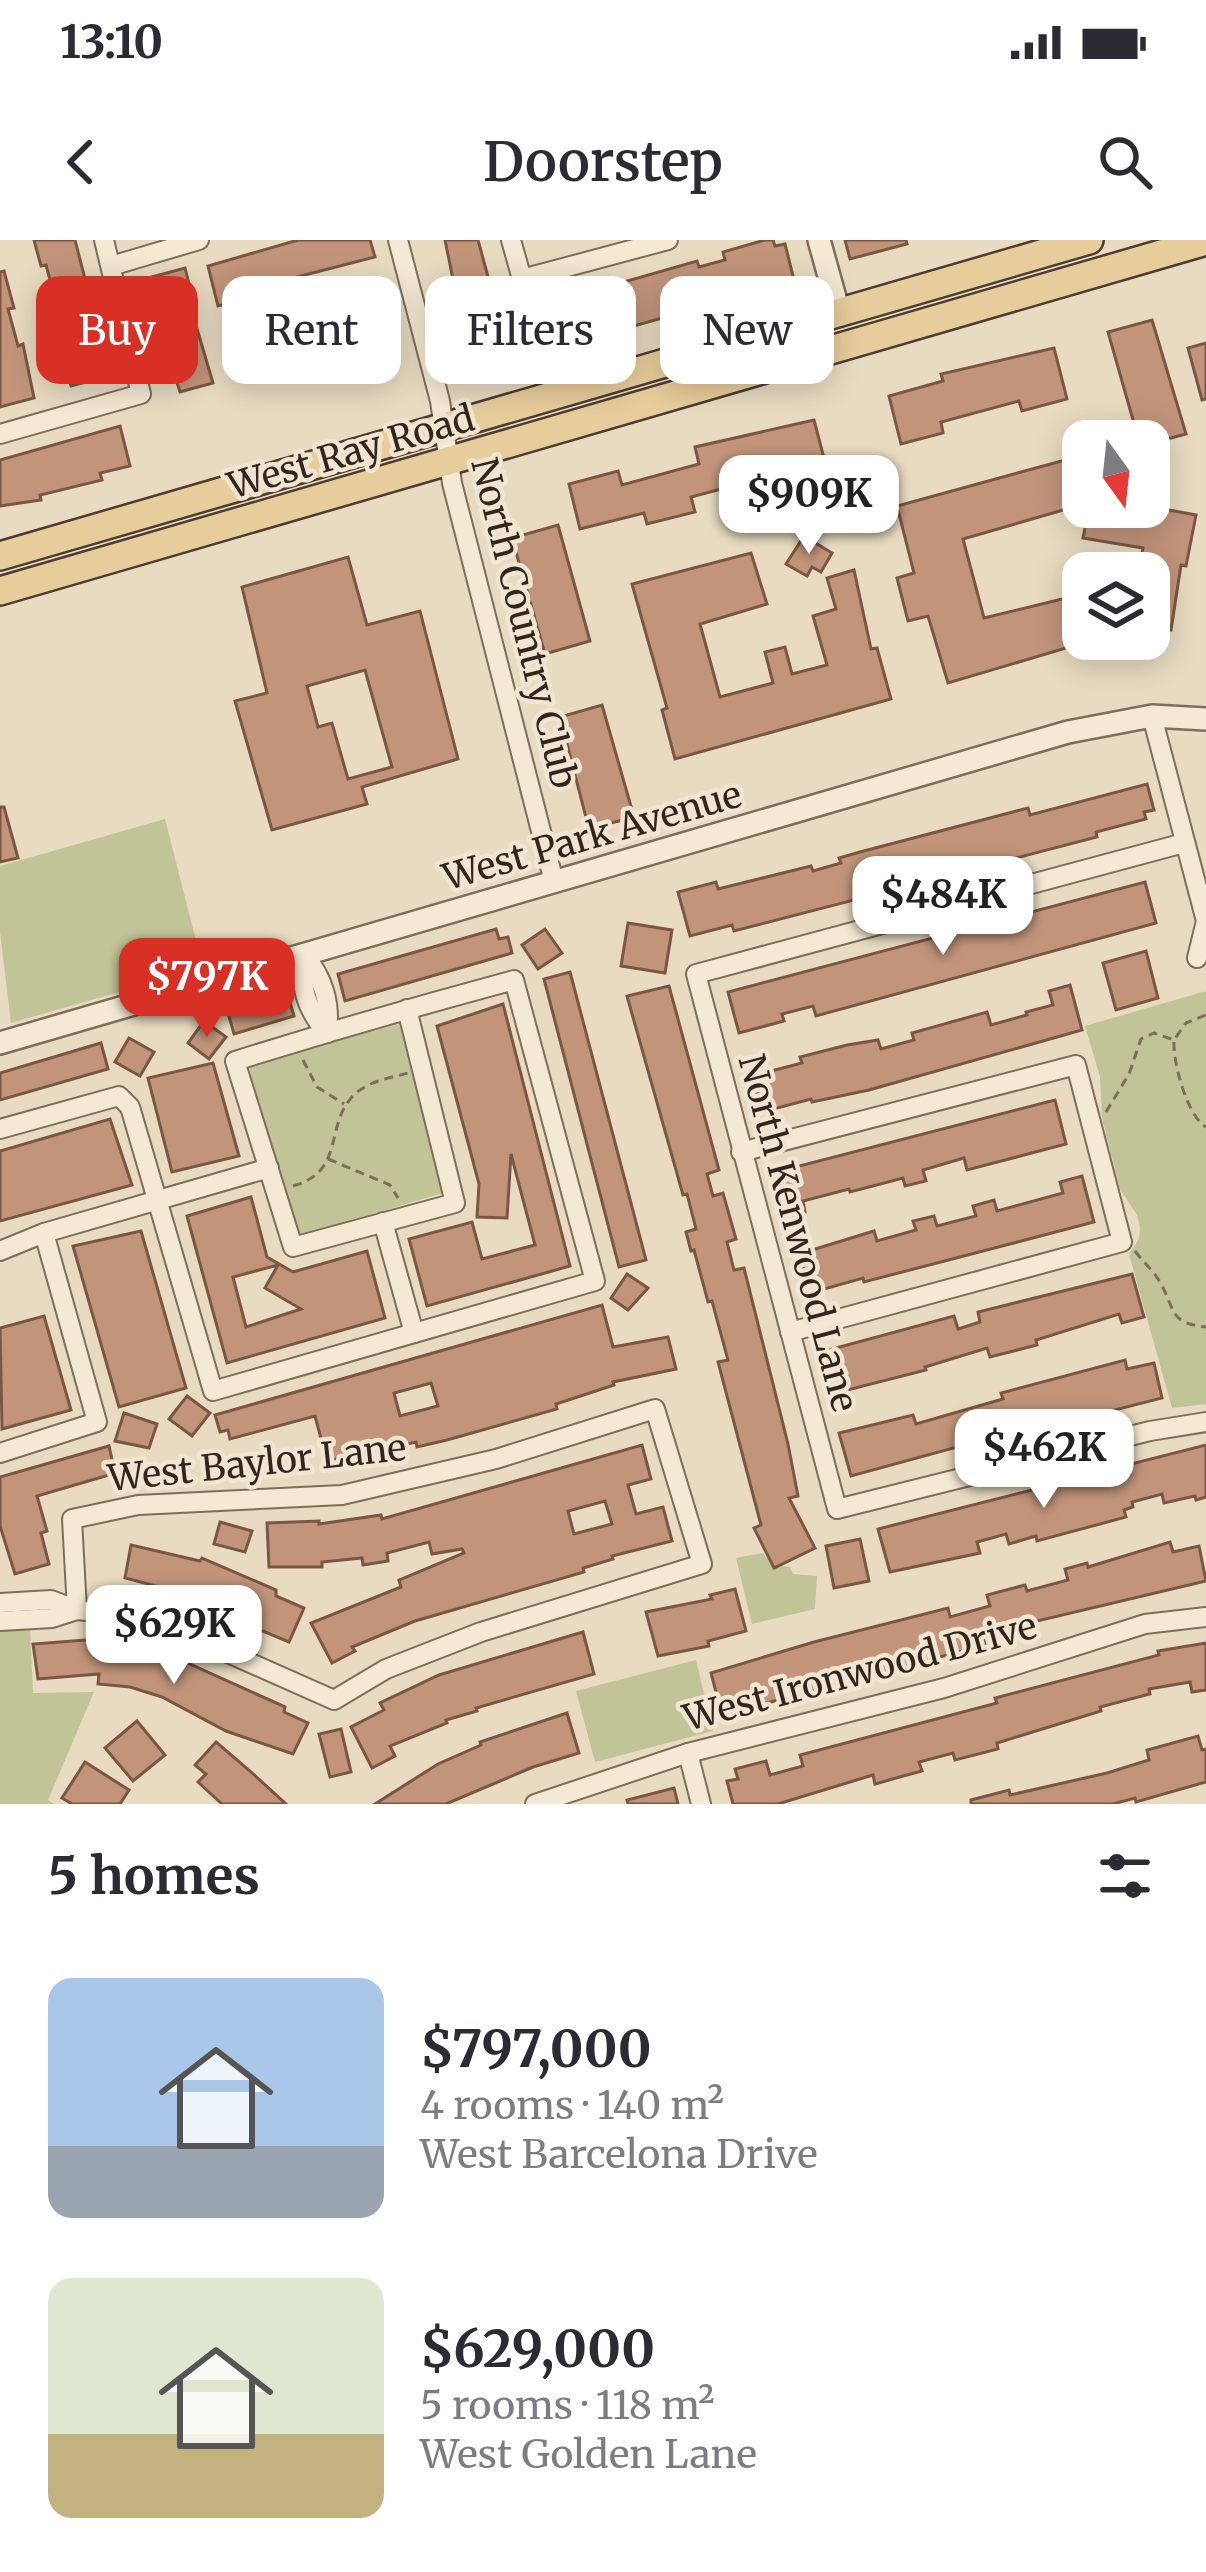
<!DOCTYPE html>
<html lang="en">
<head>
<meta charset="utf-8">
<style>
	:root { --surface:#fff; --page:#f2f2f3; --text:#2b2b33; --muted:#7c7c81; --accent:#d93025 }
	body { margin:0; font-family:Merriweather,serif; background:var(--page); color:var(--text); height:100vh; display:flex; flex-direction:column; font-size:45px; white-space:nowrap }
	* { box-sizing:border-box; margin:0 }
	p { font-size:39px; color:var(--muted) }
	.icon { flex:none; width:66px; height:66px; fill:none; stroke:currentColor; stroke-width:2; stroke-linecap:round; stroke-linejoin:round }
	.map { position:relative; height:1564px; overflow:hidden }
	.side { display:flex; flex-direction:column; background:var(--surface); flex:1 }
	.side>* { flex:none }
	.top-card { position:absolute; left:36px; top:36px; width:1134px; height:108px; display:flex; gap:24px }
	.needle { width:78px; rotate:165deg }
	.fabs { position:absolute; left:1062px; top:180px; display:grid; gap:24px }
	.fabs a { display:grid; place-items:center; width:108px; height:108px; border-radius:24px; background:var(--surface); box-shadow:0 6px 30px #0003; font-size:60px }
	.price { position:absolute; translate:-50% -102px; padding:0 27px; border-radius:24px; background:#fff; color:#222; font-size:39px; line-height:78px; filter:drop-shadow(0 3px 6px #0008) }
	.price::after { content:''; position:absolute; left:50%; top:72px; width:36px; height:27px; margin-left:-18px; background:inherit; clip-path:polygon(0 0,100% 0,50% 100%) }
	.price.current { background:var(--accent); color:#fff }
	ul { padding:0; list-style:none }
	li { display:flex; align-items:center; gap:36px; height:300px; padding:0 48px }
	li span { display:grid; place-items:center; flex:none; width:336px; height:240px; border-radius:24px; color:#555 }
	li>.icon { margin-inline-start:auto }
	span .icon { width:144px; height:144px; fill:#fffc; stroke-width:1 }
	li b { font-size:51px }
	h2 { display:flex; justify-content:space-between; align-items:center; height:144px; padding:0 48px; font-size:51px }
	.tag { padding:0 42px; border-radius:24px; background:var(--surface); box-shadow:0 6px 30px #0003; font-size:42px; line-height:108px }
	.tag.current { background:var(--accent); color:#fff }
	.status { display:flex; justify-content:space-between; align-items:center; height:84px; padding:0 60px; background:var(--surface); direction:ltr }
	.status svg { height:33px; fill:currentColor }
	header { display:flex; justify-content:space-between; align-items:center; height:156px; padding:0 48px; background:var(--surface); font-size:54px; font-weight:600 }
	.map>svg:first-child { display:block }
	.green { fill:#c1c497 }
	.building { fill:#c2957b; stroke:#7b5743; stroke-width:3; fill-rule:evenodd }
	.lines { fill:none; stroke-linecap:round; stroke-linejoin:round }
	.minor-casing { stroke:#7f6d5b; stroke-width:22 }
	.tertiary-casing { stroke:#7f6d5b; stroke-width:26 }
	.primary-casing { stroke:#4d3c2f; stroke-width:32 }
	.path { stroke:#7f6d5b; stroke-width:3; stroke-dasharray:9 6; stroke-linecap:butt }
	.minor { stroke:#f4e9d3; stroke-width:18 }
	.tertiary { stroke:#f4e9d3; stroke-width:21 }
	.primary { stroke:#e8cd9c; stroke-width:27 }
	.labels { text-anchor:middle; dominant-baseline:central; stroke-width:9; stroke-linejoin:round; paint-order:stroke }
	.street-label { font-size:36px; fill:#31261d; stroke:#f0e5d0 }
</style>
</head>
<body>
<div class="status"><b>13:10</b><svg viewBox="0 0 49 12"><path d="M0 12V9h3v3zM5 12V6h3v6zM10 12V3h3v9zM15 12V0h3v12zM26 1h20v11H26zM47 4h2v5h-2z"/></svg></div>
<header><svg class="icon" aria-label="back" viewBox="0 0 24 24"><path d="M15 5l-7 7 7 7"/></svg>Doorstep<svg class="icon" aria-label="search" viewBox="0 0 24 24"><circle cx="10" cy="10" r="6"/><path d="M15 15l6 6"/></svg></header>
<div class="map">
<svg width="1206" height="1564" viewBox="0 0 1206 1564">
	<rect width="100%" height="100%" fill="#e8dbc1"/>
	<!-- green -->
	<g class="green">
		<polygon points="165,579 203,728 11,783 0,692 0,626"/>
		<polygon points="1206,751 1206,1164 1172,1168 1129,1014 1139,999 1140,988 1137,975 1120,949 1102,878 1100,837 1085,786"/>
		<polygon points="400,784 443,953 297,996 248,825"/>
		<polygon points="763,1313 772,1325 790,1327 793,1334 817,1336 815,1369 752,1384 736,1318"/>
		<polygon points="30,1388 33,1453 94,1452 48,1560 54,1564 0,1564 0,1390"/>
		<polygon points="696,1420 713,1491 595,1522 576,1451"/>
	</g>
	<!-- building -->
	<g class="building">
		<polygon points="34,0 75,0 110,136 71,146 50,71 58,69 46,25 41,26"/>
		<polygon points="298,0 370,0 375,17 293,38 294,42 272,48 274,56 260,60 259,55 218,66 208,26"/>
		<polygon points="445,0 478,0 493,55 458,64"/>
		<polygon points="765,0 773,0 775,6 785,4 794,40 778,44 777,38 733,55 731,49 706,55 709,65 634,86 632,81 604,89 605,94 548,112 536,67 697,21 699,27 725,20 723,12"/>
		<polygon points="845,0 906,0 907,4 850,19"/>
		<polygon points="185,28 194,64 190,65 213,143 180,152 144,39"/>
		<polygon points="4,31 14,68 8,69 18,106 23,104 34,158 0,167 0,32"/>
		<polygon points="491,62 526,74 513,111 478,99"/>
		<polygon points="1152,80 1186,194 1149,204 1149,201 1139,201 1108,92"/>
		<polygon points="1206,103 1206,159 1202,160 1188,108"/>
		<polygon points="1054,108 1067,159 1022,171 1019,161 941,182 943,193 901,204 889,156 943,141 941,134"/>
		<polygon points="814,180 826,226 775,239 774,235 691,257 695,272 647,284 644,273 580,289 569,244 618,231 622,245 699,224 695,207"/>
		<polygon points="120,186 130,226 100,233 102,240 40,255 41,260 0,266 0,220"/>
		<polygon points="1065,220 1077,266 963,299 984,378 1083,354 1083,403 948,443 928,376 908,381 897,338 914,333 897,266"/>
		<polygon points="1089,267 1153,267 1196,275 1186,326 1181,325 1171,390 1149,387 1149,333 1138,333 1143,308 1083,298"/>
		<polygon points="558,285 590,401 545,414 512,298"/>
		<polygon points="804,296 832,313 821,332 812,327 807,336 786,324"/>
		<polygon points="751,313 767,364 700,384 720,457 773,443 765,412 785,407 792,434 827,425 813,376 836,369 827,338 854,330 871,409 877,408 891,459 675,519 662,470 667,468 632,344"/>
		<path d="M348 317 367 385 420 371 458 519 362 547 367 564 272 590 235 461 267 453 242 347ZM365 430 392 527 348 539 332 483 318 487 307 446Z"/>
		<polygon points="602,465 634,577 589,589 560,477"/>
		<polygon points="1147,544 1154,570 1144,572 1146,579 1096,592 1097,597 734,691 732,685 690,696 678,652 716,642 718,649 811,626 813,631 841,623 839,618 860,612 1028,568 1030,575"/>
		<polygon points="0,567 4,567 18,618 0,622"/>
		<polygon points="1145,642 1156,683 816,776 813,766 782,774 784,781 739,793 728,752"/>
		<polygon points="628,683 672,690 665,733 621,726"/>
		<polygon points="496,689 499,699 508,697 512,713 345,761 338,734"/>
		<polygon points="545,689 562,713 538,729 522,705"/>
		<polygon points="1146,711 1158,758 1116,770 1103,723"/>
		<polygon points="570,732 646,1020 619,1027 544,739"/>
		<polygon points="1070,745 1082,790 869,850 812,862 811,859 762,872 752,836 802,823 800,817 847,805 878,800 881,809 914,800 912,793 987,772 991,785 1027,775 1026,772 1053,765 1049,751"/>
		<polygon points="669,746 719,930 707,934 713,956 723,953 736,999 727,1002 734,1030 744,1028 788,1204 798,1256 789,1258 815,1308 774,1328 754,1288 761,1285 718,1122 728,1120 712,1061 708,1062 694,1010 691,1011 686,992 696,989 687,954 683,955 627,756"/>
		<polygon points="286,749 294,776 234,794 226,766"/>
		<polygon points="503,764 570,1026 427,1066 409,999 472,982 482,1019 535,1005 511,914 507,978 477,977 479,944 437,786"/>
		<polygon points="204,781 226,797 209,819 188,803"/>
		<polygon points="129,798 154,812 140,836 115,822"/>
		<polygon points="101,803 108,829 0,860 0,833"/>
		<polygon points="213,823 239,916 172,932 148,838"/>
		<polygon points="1055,860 1066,904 967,930 964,918 923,930 926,941 905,946 903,938 850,952 849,949 803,961 805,972 784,977 772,933"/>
		<polygon points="110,879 132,945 0,981 0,911"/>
		<polygon points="1082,936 1094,982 864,1042 863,1038 821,1050 818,1040 807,1043 799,1014 874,991 877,1001 916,990 913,981 934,976 937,986 976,976 973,966 994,960 997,971 1063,953 1060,942"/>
		<path d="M251 957 267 1017 293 1032 367 1011 385 1078 227 1123 187 976ZM278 1025 265 1048 301 1069 246 1087 233 1037Z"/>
		<polygon points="141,991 186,1148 119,1167 73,1006"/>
		<polygon points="627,1034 648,1048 628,1070 611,1058"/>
		<polygon points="1132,1034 1144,1077 1122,1083 1119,1074 1036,1100 1037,1105 990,1117 987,1108 925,1127 926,1130 832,1154 821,1112 954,1076 958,1089 980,1082 978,1072"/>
		<path d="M602 1065 613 1107 668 1097 676 1129 613 1142 614 1145 556 1164 557 1169 447 1200 417 1207 416 1202 327 1221 315 1176 230 1199 228 1190 220 1192 215 1175ZM431 1143 438 1166 400 1176 394 1153Z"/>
		<polygon points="44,1076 71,1170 2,1189 0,1088"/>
		<polygon points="1125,1120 1127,1129 1154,1123 1162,1158 1013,1196 1012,1192 851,1236 839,1193 913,1175 916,1184 1003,1159 1001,1153"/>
		<polygon points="187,1156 210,1173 192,1196 169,1179"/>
		<polygon points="124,1173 157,1184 149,1208 115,1201"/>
		<path d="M642 1205 651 1239 628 1245 636 1274 663 1267 672 1301 612 1316 613 1319 583 1328 584 1332 415 1381 352 1407 355 1411 332 1423 311 1383 401 1347 399 1340 464 1313 462 1309 432 1314 429 1302 387 1313 388 1321 363 1325 362 1318 322 1322V1327H269L267 1283 319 1281V1284L381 1275 382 1279ZM605 1261 612 1284 574 1294 568 1271Z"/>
		<polygon points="1206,1205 1206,1257 1196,1260 1195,1256 1164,1263 1162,1254 1132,1262 1133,1267 1124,1270 1126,1277 1037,1301 1036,1296 1009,1304 1006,1294 977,1302 980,1313 890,1332 878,1289 1099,1233 1102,1243 1130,1235 1127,1225"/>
		<polygon points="109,1206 113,1224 106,1226 109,1235 37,1256 47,1291 41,1293 49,1324 15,1334 0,1286 0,1237"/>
		<polygon points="220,1282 252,1291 245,1312 214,1304"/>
		<polygon points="860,1299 869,1341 834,1348 826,1306"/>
		<polygon points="1170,1302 1173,1312 1199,1306 1206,1341 982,1394 985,1405 722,1475 711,1433 814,1402 948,1368 950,1377 990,1366 987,1355 1025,1345 1027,1351 1068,1340 1065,1329 1087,1323 1088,1327"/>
		<polygon points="131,1305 200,1321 202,1318 276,1350 276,1356 304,1368 289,1402 184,1358 186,1354 125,1338"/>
		<polygon points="735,1349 746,1391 708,1401 709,1406 658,1416 646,1372 712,1359 710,1355"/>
		<polygon points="583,1392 594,1434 476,1468 477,1471 446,1480 447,1483 390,1506 395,1516 372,1528 351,1487 384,1470 380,1463 439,1435"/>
		<polygon points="98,1399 161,1411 285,1467 284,1472 308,1483 293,1514 226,1491 162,1457 130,1447 98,1444 99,1434 38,1439 33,1404"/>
		<polygon points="1206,1403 1206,1450 1192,1452 1190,1442 1149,1449 1150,1454 1100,1467 1101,1471 997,1503 998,1509 955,1520 953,1513 919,1522 922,1531 896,1538 875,1544 873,1535 778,1564 733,1564 727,1541 738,1539 735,1529 766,1521 770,1535 803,1526 800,1515 997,1463 995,1458 1159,1415 1158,1411"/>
		<polygon points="567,1473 579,1513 533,1527 446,1564 375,1564 438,1524 481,1505 480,1502"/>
		<polygon points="137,1481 165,1515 133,1541 105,1508"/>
		<polygon points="341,1489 351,1532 330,1537 319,1494"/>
		<polygon points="1198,1496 1202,1510 1206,1509 1206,1542 1136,1562 1135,1558 1113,1564 971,1564 971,1560 1009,1550 1010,1555 1107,1533 1149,1520 1147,1510"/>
		<polygon points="216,1502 250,1531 286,1564 222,1564 198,1542 206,1534 195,1525"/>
		<polygon points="85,1522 129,1550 120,1564 72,1564 62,1558"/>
		<polygon points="674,1548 678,1564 628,1564 627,1560"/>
	</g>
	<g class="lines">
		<!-- minor casing -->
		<g class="minor-casing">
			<g id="minor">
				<polyline points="398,0 440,161 452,243 554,642"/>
				<polyline points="511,0 522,39 668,0"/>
				<polyline points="111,26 199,0"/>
				<polyline points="0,194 141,154 104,0"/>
				<polyline points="1152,476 1206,681 1197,718"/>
				<polyline points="1184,603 696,734 837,1269 1150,1191 1206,1182"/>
				<path d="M304 714C299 745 306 769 327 793"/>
				<path d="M304 714C323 738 331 762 327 793"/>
				<path d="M0 889 119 856 130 867 213 1151 595 1041 514 740C421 765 328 792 235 821L293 1007 455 963 407 769"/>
				<polyline points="741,912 1076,825 1122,1002 790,1092"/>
				<polyline points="383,982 414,1093"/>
				<polyline points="0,1011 44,993 269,928"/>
				<polyline points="0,1213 97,1182 44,993"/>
				<polyline points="0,1363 51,1360 77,1370 147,1377 334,1460 386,1429 481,1392 702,1324 655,1169 496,1219 342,1255 138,1265 72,1279 77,1370"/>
				<polyline points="0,1381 52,1378 77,1370"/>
				<polyline points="688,1513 701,1564"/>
				<polyline points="535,1564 688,1513 944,1448 1145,1384 1206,1377"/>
			</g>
		</g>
		<!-- tertiary casing -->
		<g class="tertiary-casing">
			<g id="tertiary">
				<polyline points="819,0 839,72"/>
				<polyline points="0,803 1068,492 1152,476 1206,479"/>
			</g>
		</g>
		<!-- primary casing -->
		<g class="primary-casing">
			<g id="primary">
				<polyline points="0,316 1089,0"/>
				<polyline points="0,351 1206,1"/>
			</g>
		</g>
		<!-- path -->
		<g class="path">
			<path d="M1174 802C1173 824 1188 877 1206 887"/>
			<polyline points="303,820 317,847 344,864"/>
			<polyline points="1106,872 1129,834 1141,799 1154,793 1174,800 1186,783 1206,775"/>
			<polyline points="328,919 390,945 398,958"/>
			<path d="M293 946C347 931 323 884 355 854 369 841 390 838 408 833"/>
			<path d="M1135 1011C1143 1022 1153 1030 1160 1042 1176 1070 1168 1083 1206 1087"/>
		</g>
		<!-- minor -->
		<use href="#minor" class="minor"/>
		<!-- tertiary -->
		<use href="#tertiary" class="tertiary"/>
		<!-- primary -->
		<use href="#primary" class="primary"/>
	</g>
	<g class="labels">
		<!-- street labels -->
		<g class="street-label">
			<text transform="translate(351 212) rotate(-16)">West Ray Road</text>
			<text transform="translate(524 383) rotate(76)">North Country Club</text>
			<text transform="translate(592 596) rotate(-16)">West Park Avenue</text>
			<text transform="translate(798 993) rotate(75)">North Kenwood Lane</text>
			<text transform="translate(257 1223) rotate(-6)">West Baylor Lane</text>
			<text transform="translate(860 1432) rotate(-15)">West Ironwood Drive</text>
		</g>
	</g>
</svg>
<div class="fabs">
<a><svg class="needle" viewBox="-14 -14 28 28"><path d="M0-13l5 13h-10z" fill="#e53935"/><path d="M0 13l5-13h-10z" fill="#7c7c81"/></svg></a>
<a><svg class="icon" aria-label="layers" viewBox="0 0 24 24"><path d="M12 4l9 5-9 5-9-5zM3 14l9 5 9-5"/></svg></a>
</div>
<b class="price" style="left:809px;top:317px">$909K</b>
<b class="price" style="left:943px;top:718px">$484K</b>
<b class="price current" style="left:207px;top:800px">$797K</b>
<b class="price" style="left:1044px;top:1271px">$462K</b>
<b class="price" style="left:174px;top:1447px">$629K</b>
<div class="top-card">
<a class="tag current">Buy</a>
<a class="tag">Rent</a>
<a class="tag">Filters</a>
<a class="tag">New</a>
</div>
</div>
<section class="side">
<h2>5 homes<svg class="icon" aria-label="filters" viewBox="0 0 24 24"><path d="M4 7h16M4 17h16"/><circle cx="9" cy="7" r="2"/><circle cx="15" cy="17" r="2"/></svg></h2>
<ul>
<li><span style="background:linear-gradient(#a9c7e8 70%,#9aa5b1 0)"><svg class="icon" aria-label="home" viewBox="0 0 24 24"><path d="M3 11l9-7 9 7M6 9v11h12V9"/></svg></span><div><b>$797,000</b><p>4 rooms · 140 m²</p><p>West Barcelona Drive</p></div></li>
<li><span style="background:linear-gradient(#dfe7d0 65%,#c2b280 0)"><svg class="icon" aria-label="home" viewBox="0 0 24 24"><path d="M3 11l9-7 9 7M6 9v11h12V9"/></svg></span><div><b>$629,000</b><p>5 rooms · 118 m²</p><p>West Golden Lane</p></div></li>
</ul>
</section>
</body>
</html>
